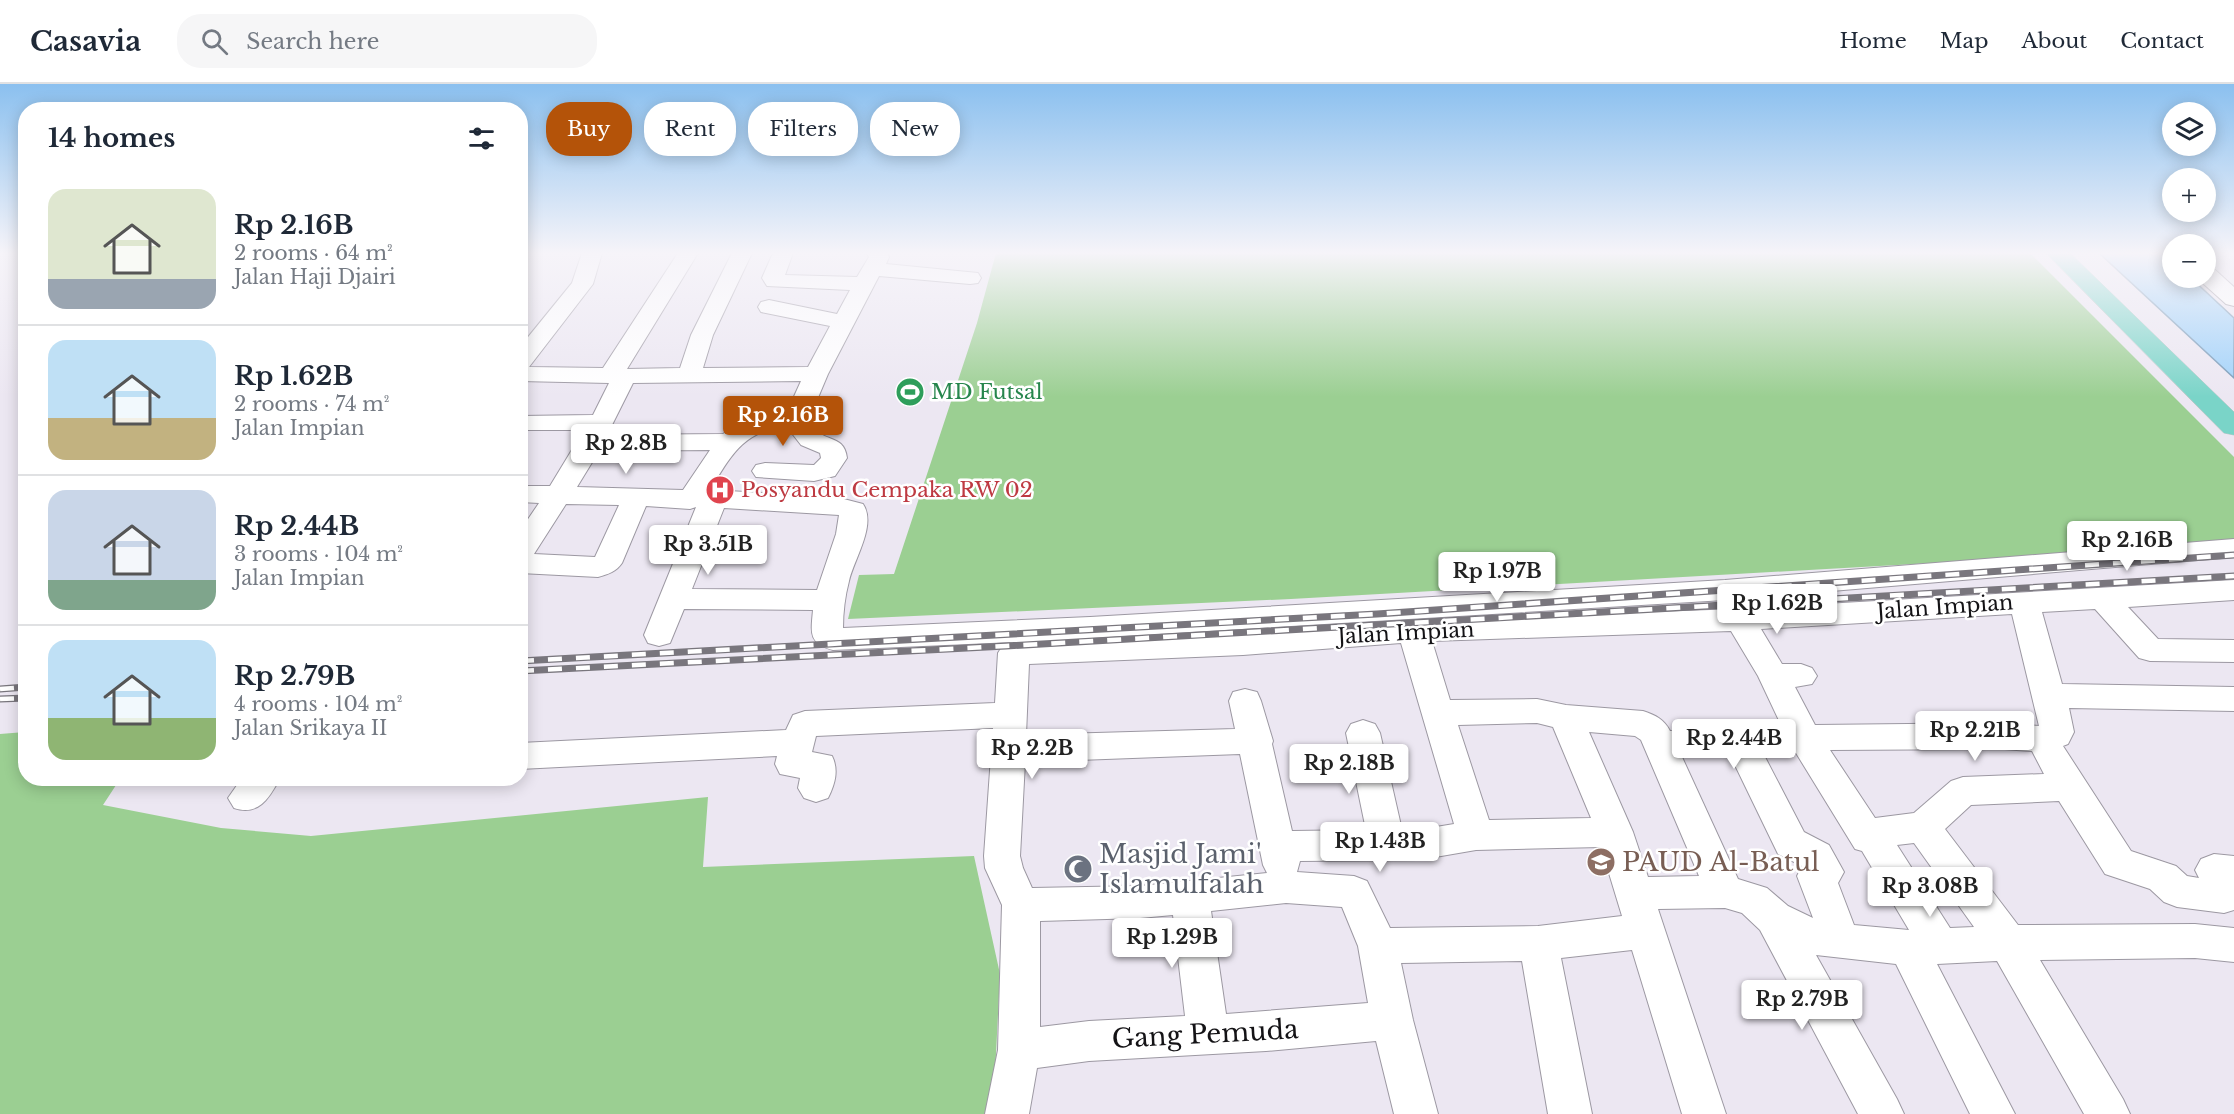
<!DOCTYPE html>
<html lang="en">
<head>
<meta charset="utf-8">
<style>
	:root { --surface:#fff; --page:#f6f6f7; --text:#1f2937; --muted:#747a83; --line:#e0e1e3; --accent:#b45309 }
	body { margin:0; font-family:"Libre Baskerville",serif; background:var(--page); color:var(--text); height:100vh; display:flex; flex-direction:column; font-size:22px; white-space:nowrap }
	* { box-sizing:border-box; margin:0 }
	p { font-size:20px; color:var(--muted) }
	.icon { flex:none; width:33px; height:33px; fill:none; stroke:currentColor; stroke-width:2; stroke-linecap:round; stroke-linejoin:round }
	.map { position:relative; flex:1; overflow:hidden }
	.panel { position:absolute; left:18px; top:18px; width:510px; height:684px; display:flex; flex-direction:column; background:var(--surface); border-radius:24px; box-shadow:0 3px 15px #0003 }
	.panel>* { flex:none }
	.banner { position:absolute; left:546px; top:18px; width:570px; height:54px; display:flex; gap:12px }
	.fabs { position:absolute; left:2162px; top:18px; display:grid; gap:12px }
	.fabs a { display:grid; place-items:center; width:54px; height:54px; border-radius:50%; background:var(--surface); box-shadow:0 3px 15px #0003; font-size:30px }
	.price { position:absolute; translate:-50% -51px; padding:0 14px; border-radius:6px; background:#fff; color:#222; font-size:20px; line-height:39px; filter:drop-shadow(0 2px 3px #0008) }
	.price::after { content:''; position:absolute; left:50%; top:36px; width:18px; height:14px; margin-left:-9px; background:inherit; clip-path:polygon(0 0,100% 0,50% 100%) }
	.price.on { background:var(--accent); color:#fff }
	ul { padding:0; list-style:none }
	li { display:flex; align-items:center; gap:18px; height:150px; padding:0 30px }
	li+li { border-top:2px solid var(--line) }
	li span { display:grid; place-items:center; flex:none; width:168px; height:120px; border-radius:18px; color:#555 }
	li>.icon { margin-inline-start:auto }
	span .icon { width:72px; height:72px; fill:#fffc; stroke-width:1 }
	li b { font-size:26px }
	h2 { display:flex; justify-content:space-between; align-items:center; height:72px; padding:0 30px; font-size:26px }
	.tag { padding:0 21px; border-radius:24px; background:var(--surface); box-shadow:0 3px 15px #0003; font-size:21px; line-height:54px }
	.tag.on { background:var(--accent); color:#fff }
	header { display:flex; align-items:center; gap:36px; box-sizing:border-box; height:84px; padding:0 30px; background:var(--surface); border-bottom:2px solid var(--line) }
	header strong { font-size:28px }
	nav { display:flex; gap:33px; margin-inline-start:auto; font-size:21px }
	.search { width:420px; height:54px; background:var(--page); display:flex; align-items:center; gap:15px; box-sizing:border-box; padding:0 21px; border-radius:24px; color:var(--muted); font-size:22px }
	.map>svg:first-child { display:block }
	.green { fill:#9bcf92 }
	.water { fill:#9fd1fa; stroke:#7598b6; stroke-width:1.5 }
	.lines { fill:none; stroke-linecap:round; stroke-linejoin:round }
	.minor-casing { stroke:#9c98a2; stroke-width:2 }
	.major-casing { stroke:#c7c6c7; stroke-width:1 }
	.minor { fill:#fff; fill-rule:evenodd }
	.major { fill:#7ad4c8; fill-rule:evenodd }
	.rail-casing { stroke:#79767d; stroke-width:7 }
	.rail { stroke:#fff; stroke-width:4.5; stroke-dasharray:14; stroke-linecap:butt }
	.labels { text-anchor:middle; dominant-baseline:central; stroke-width:5; stroke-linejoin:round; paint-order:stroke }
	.leisure-label { font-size:21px; fill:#27864d; stroke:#fff; text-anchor:start }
	.health-label { font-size:21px; fill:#be3a42; stroke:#fff; text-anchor:start }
	.street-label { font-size:21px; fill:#141316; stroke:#fff }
	.near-worship-label { font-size:26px; fill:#5b616d; stroke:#fff; text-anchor:start }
	.near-education-label { font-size:26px; fill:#785e54; stroke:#fff; text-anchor:start }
	.near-street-label { font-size:26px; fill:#141316; stroke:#fff }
</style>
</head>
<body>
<header>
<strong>Casavia</strong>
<div class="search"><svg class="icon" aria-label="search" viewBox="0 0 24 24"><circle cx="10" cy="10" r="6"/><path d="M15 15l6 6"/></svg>Search here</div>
<nav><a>Home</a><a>Map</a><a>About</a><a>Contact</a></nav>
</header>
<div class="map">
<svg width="2234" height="1030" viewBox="0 0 2234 1030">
	<rect width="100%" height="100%" fill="#ece7f2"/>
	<!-- green -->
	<g class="green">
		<polygon points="996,169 2030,169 2234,373 2234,462 1291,515 848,535 859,491 894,490 977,239"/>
		<polygon points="25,648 26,694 120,695 103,721 221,744 311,752 708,713 703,783 974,772 1000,890 993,1030 0,1030 0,650"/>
	</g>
	<!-- water -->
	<polygon class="water" points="2099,169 2165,169 2172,175 2172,194 2191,194 2234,234 2234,294"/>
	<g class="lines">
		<!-- minor casing -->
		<g class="minor-casing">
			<g id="minor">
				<path d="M582 169H602L593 200 529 283 603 284 678 169H698L627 285 680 284 691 251 732 169H752L713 251 703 284 808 283 830 242 761 228 758 223 761 218 769 216 837 230 850 206 767 202 762 194 773 169H793L785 191 857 193 869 173 867 169H887L889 173 886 180 978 189 981 194 978 199 970 200 879 192 828 290 809 335C819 362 844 347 847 374L835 392 814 397 756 393 752 387 756 381 765 379 814 381 821 374 820 369 801 361 787 343C744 345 730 373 710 406L836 413 863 420C877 441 854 475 849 497 845 512 843 528 843 544L1090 533 1725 496 2234 455V473L1725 516 1075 555 1243 549 1413 536 1740 525 2234 496V516L2128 523 2158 555 2234 556V578L2150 577 2139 574 2095 525 2042 528 2062 600 2234 603V627L2069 624 2074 648 2068 660 2063 662 2131 767 2176 782 2187 792 2199 794 2195 786 2201 775 2214 770 2234 772V826L2224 829 2177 823 2164 818 2150 805 2105 790 2059 717 1971 721 1945 745 2018 841 2195 840 2234 844V878L2195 874 2040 876 2123 1015 2130 1030H2084L1997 877 1937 880 2015 1030H1970L1896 880 1816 871 1897 1015 1904 1030H1858L1760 846 1742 829 1725 824 1658 825 1726 1030H1682L1632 866 1561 874 1592 1030H1548L1522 877 1401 879 1413 936 1438 1030H1394L1376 957 1266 967 1089 977 1037 984 1029 1030H985L998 966 1002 821 985 784 984 772 993 644 816 652 812 668 832 672C839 686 835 700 828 714L816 718 804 714 798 704 800 694 780 690 775 680 777 672 520 685V659L786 646 793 631 805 627 995 619 998 569 1003 561 1013 558 833 566C808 559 811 549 813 526L684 525 670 559 659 562 648 559 644 551 696 423 690 425 646 422 622 479C616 488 608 490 598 493L520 489V447L539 419 520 418V402H550L584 346H528L520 344V332L593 331 609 299 520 297V263L572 199ZM801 297 787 328 745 335 723 350 607 351 633 299ZM710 366 683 406 577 403 599 367ZM566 420 619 421 595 473 534 470ZM724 424 839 431 836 450 817 506 692 505ZM2012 530 2039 642 2001 639 1815 641 1795 603 1812 600 1817 592 1812 584 1801 580H1782L1761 545ZM1731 547 1758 592 1783 645 1761 647H1670C1664 635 1655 631 1643 627L1566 621 1537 615 1450 616 1432 557ZM1401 559 1454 740 1418 746H1402L1380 649 1375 640 1363 636 1351 640 1346 649 1366 746 1292 747 1272 660 1273 657 1261 617 1257 608 1245 605 1233 608 1229 617 1235 645 1026 651 1029 580 1243 571ZM1537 639 1553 643 1591 734 1489 736 1458 641ZM1589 648 1635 652 1641 656 1699 792 1648 793 1633 748ZM2001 665 2032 667 2044 690 1963 693 1951 697 1914 729 1875 734 1830 666ZM1796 669 1855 765 1862 767 1909 846 1854 841 1838 799 1844 788 1829 761 1804 748 1765 673ZM1240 670 1263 781 1267 789 1140 802 1032 804 1023 784 1020 772 1025 678ZM1682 673H1731L1778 770 1802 782 1797 792 1813 834 1788 822 1767 804 1738 795ZM1914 759 1974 843 1950 844 1897 761ZM1601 763 1622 832 1538 842 1390 844 1367 797 1354 792 1297 788 1300 777 1418 776 1476 766ZM1286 819 1342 823 1358 862 1368 919 1226 930 1211 827ZM1173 831 1185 932 1089 937 1040 943V837L1140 834Z"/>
				<polygon points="2205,183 2213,184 2234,203 2234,222 2226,220 2197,194 2205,194"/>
				<path d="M242 694H280C269 715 258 732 234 724L228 714Z"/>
			</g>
		</g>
		<!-- major casing -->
		<g class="major-casing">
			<polygon id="major" points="2046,169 2070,169 2234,328 2234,351 2224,349"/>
		</g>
		<!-- minor -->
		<use href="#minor" class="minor"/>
		<!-- major -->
		<use href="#major" class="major"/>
		<!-- rail casing -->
		<g class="rail-casing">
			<g id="rail">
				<polyline points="520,577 1377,530 2234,471"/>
				<polyline points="520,587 1006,562 2234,492"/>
				<polyline points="0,605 26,603"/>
				<polyline points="0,615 26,614"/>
			</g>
		</g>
		<!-- rail -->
		<use href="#rail" class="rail"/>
	</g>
	<!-- sky -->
	<linearGradient id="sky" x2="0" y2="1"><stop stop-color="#8bc0ef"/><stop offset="0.54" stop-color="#f6f4f9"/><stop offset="1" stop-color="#f6f4f9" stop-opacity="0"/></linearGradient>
	<rect width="2234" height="313" fill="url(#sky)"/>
	<!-- icons -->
	<defs>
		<g id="stadium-disc" transform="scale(1.5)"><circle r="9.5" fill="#2e9e5b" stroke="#fff"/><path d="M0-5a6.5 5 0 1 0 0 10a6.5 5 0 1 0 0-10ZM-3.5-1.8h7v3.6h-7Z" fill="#fff"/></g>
		<g id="hospital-disc" transform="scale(1.5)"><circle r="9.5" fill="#e0444e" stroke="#fff"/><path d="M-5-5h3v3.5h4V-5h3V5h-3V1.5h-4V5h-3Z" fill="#fff"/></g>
		<g id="school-disc" transform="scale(1.5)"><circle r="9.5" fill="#8d6e63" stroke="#fff"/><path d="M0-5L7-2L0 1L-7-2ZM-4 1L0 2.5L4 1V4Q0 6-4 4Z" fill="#fff"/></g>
		<g id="mosque-disc" transform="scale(1.5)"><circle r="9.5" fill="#6b7280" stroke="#fff"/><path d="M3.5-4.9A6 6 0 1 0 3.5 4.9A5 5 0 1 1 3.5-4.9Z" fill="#fff"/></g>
	</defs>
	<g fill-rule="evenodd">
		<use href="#stadium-disc" x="910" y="308"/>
		<use href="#hospital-disc" x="720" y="406"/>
		<use href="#school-disc" x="1601" y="778"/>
		<use href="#mosque-disc" x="1078" y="785"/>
	</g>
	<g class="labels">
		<!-- leisure labels -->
		<g class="leisure-label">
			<text x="931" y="308">MD Futsal</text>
		</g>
		<!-- health labels -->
		<g class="health-label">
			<text x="741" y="406">Posyandu Cempaka RW 02</text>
		</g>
		<!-- street labels -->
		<g class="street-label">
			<text transform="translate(1945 523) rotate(-4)">Jalan Impian</text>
			<text transform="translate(1406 549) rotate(-3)">Jalan Impian</text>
		</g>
		<!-- near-worship labels -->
		<g class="near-worship-label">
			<text x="1099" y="770">Masjid Jami'<tspan x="1099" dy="30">Islamulfalah</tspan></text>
		</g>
		<!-- near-education labels -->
		<g class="near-education-label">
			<text x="1622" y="778">PAUD Al-Batul</text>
		</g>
		<!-- near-street labels -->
		<g class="near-street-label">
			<text transform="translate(1205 950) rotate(-3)">Gang Pemuda</text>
		</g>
	</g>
</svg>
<div class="fabs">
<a><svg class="icon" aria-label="layers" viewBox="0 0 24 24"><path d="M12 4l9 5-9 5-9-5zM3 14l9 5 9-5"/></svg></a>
<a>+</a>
<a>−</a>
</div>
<b class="price on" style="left:783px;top:363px">Rp 2.16B</b>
<b class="price" style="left:626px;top:391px">Rp 2.8B</b>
<b class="price" style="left:2127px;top:488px">Rp 2.16B</b>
<b class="price" style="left:708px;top:492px">Rp 3.51B</b>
<b class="price" style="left:1497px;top:519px">Rp 1.97B</b>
<b class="price" style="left:1777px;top:551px">Rp 1.62B</b>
<b class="price" style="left:1975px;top:678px">Rp 2.21B</b>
<b class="price" style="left:1734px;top:686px">Rp 2.44B</b>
<b class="price" style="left:1032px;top:696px">Rp 2.2B</b>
<b class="price" style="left:1349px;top:711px">Rp 2.18B</b>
<b class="price" style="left:1380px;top:789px">Rp 1.43B</b>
<b class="price" style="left:1930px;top:834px">Rp 3.08B</b>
<b class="price" style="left:1172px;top:885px">Rp 1.29B</b>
<b class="price" style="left:1802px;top:947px">Rp 2.79B</b>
<div class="banner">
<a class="tag on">Buy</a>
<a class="tag">Rent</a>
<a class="tag">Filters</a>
<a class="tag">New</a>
</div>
<section class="panel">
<h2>14 homes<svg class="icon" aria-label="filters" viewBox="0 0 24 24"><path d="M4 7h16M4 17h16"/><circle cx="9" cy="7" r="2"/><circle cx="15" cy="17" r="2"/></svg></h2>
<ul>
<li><span style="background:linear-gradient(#dfe7d0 75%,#9aa5b1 0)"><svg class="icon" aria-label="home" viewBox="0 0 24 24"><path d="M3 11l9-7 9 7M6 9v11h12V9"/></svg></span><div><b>Rp 2.16B</b><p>2 rooms · 64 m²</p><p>Jalan Haji Djairi</p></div></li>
<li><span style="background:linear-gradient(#bfe0f5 65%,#c2b280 0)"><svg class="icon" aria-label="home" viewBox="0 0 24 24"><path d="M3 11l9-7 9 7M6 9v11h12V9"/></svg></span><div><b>Rp 1.62B</b><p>2 rooms · 74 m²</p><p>Jalan Impian</p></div></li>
<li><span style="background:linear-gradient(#c9d6e8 75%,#7fa58c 0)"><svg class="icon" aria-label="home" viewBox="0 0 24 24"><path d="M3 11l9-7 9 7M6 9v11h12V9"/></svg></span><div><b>Rp 2.44B</b><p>3 rooms · 104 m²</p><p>Jalan Impian</p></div></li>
<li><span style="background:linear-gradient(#bfe0f5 65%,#8fb573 0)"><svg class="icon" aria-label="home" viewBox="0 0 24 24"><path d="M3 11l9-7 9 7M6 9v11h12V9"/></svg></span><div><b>Rp 2.79B</b><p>4 rooms · 104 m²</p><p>Jalan Srikaya II</p></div></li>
</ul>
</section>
</div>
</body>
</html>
